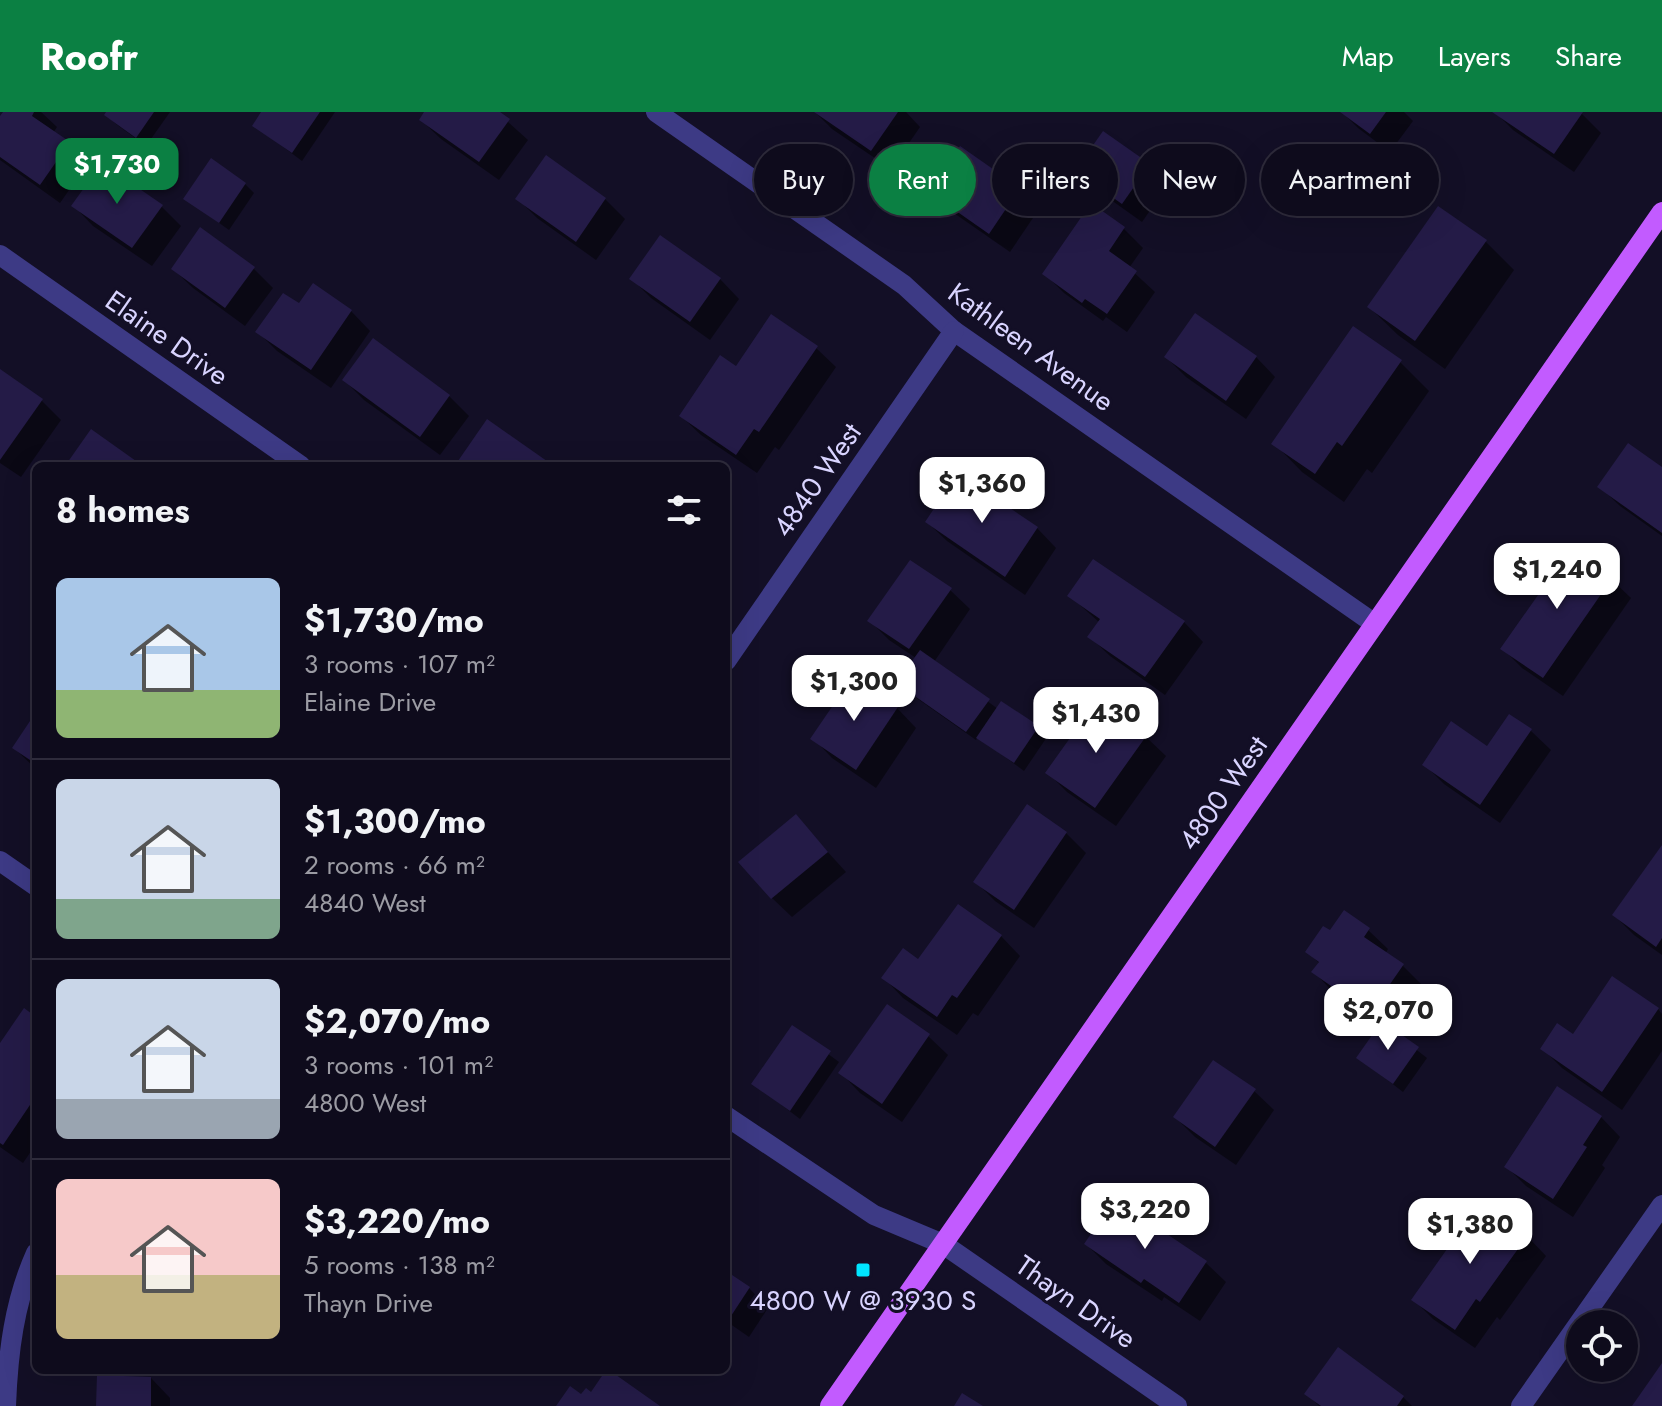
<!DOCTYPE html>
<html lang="en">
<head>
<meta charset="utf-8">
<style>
	:root { --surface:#0e0b1c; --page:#171425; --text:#f1f3f6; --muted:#9b9ba3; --line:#2e2b3b; --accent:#0b8043 }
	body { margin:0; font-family:Jost,sans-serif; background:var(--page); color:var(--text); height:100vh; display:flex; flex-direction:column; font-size:30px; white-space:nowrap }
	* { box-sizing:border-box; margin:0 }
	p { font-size:26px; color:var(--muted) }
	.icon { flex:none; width:44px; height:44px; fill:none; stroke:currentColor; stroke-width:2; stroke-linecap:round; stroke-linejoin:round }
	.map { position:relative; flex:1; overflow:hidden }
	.drawer { position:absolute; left:32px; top:350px; width:698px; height:912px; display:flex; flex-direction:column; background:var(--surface); border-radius:12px; box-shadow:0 8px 32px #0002,0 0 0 2px var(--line) }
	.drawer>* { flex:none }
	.banner { position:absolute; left:754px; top:32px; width:760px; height:72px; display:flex; gap:16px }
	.tools { position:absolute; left:1566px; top:1198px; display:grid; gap:16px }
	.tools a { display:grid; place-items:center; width:72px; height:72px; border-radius:50%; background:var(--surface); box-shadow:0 8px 32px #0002,0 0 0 2px var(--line); font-size:40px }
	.price { position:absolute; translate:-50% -68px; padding:0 18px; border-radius:16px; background:#fff; color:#222; font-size:26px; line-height:52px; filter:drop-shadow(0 2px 4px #0008) }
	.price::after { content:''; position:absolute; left:50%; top:48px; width:24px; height:18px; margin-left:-12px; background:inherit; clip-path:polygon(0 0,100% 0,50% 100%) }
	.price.active { background:var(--accent); color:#fff }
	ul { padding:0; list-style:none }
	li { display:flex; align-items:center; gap:24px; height:200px; padding:0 24px }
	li+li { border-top:2px solid var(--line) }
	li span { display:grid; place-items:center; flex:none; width:224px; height:160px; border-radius:12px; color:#555 }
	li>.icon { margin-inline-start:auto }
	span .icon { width:96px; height:96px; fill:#fffc; stroke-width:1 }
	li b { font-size:34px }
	h2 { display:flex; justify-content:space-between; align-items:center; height:96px; padding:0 24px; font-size:34px }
	.tag { padding:0 28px; border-radius:36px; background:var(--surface); box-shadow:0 8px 32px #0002,0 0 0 2px var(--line); font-size:28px; line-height:72px }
	.tag.active { background:var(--accent); color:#fff }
	header { display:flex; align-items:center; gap:48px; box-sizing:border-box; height:112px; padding:0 40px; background:var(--accent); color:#fff }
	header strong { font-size:38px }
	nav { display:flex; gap:44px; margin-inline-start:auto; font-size:28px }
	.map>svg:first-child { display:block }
	.shadow { fill:#0007 }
	.building { fill:#241b47 }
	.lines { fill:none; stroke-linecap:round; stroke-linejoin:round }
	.minor { stroke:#3d3a85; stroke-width:20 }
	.major { stroke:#c25bff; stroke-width:20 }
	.poi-dot { fill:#00e5ff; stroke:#130f26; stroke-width:3 }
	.labels { text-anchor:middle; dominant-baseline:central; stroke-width:6; stroke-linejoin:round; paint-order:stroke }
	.street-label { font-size:28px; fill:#d9d4ff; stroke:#130f26 }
	.poi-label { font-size:28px; fill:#d9d4ff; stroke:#130f26 }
</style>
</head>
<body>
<header>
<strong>Roofr</strong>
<nav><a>Map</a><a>Layers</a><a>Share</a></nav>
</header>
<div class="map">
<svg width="1662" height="1294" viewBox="0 0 1662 1294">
	<rect width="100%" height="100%" fill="#130f26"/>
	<!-- shadow -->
	<g class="shadow">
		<polygon points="5,0 41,0 57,15 53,21 88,51 60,91 0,48 0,8"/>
		<polygon points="108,0 170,0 146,34 116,12 106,2"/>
		<polygon points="264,0 335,0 302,49 254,13"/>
		<polygon points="426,0 497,0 528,28 499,68 441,27 421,8"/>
		<polygon points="815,0 906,0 920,15 891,57 832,17"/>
		<polygon points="1342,0 1404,0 1413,9 1390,40 1358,16"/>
		<polygon points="1495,0 1580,0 1601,21 1574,60 1513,18"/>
		<polygon points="1149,54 1168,73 1142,110 1097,78 1078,58"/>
		<polygon points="245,72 254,81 229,118 186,87"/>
		<polygon points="1019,77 1039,97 1010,140 951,99 931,79"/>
		<polygon points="518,87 605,87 625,107 596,148 537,106"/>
		<polygon points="74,94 161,94 181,114 152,154 93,114"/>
		<polygon points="1124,117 1143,136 1129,156 1155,180 1127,220 1106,205 1103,209 1064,181 1044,161"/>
		<polygon points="1485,129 1514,158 1445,257 1398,223 1369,195"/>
		<polygon points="253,156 273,176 245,214 193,176 173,157"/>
		<polygon points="632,167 720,167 739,187 710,228 651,186"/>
		<polygon points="299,194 351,199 370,219 331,276 277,239 258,220"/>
		<polygon points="373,229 449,284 469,304 440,343 364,288 344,268"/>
		<polygon points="816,236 836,255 779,338 775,335 757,361 701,323 681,304 737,257"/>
		<polygon points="1166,245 1256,245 1275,265 1246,307 1186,265"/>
		<polygon points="1400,250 1429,279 1372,361 1367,357 1344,390 1302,360 1274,331"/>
		<polygon points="0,259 41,288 61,308 21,365 0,351"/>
		<polygon points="1662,358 1662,424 1620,394 1600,375"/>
		<polygon points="927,410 1037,416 1056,436 1025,483 947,429"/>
		<polygon points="1611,467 1631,486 1563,584 1522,556 1503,537"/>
		<polygon points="950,478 970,497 934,550 998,597 1002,592 1047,625 1024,659 978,625 976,628 908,580 899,570 916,546 889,528 870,509"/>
		<polygon points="1070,484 1184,510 1203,530 1165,583 1110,544 1090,525 1100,511"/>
		<polygon points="1101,593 1146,625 1166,644 1116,714 1067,680 1048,661"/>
		<polygon points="897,596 916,616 876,676 832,646 813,626"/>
		<polygon points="36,604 36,657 14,636"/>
		<polygon points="1510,604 1531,619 1551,638 1500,711 1444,672 1424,652 1488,637"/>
		<polygon points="795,704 846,760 792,805 772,786"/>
		<polygon points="1066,721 1086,741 1034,816 995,789 976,770"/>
		<polygon points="1662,737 1662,843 1634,823 1614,803"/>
		<polygon points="1368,818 1388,837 1385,842 1403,854 1422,873 1391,918 1427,946 1403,980 1359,946 1382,914 1333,880 1314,860 1320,852 1308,840 1331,821"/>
		<polygon points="1001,824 1020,844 978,904 973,901 957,923 903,886 884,866 919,850"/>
		<polygon points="1658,897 1662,902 1662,939 1622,998 1562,956 1543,937"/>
		<polygon points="36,907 36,1032 23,1051 0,1035 0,935"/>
		<polygon points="793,916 839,950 800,1007 754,972"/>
		<polygon points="928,924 948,943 902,1010 860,981 841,961"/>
		<polygon points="1254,979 1274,998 1236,1053 1195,1025 1175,1005"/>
		<polygon points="1601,1005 1620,1025 1602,1053 1605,1056 1573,1105 1526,1074 1506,1054"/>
		<polygon points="1115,1089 1206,1151 1226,1170 1200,1209 1164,1185 1162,1189 1106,1152 1086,1132"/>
		<polygon points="1527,1124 1546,1144 1500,1208 1497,1205 1475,1236 1433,1207 1414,1188"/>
		<polygon points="726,1162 749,1176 768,1196 749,1225 726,1209"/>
		<polygon points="151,1266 170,1286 170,1294 98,1294"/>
		<polygon points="1307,1282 1403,1285 1412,1294 1319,1294"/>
	</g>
	<!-- building -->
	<g class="building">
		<polygon points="3,0 34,0 32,4 70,30 40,73 0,45 0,4"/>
		<polygon points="106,0 154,0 136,26 104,3"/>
		<polygon points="261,0 320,0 292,41 252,14"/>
		<polygon points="424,0 500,0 510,7 479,50 419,8"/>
		<polygon points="814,0 898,0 871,39"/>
		<polygon points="1340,0 1386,0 1370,22"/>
		<polygon points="1492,0 1583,0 1554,42"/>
		<polygon points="1103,19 1150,52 1122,92 1075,59"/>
		<polygon points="960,34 1020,76 989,122 929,80"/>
		<polygon points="546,43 606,86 576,130 515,87"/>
		<polygon points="211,46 246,71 219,111 183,87"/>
		<polygon points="102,51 163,93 132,136 71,94"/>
		<polygon points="1091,91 1125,115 1109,139 1137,159 1107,202 1085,187 1082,191 1042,162"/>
		<polygon points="1438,94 1487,128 1415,229 1367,195"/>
		<polygon points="200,115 255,155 225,196 171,157"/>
		<polygon points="660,123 721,166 690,210 629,167"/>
		<polygon points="313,171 352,198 311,258 255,220 283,181 299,191"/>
		<polygon points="1195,201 1257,244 1226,289 1164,245"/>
		<polygon points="771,202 818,234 759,320 754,317 736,343 679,304 720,243 736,254"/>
		<polygon points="1353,214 1402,248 1342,334 1337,330 1315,362 1271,332"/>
		<polygon points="373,226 450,283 420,325 342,268"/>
		<polygon points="0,257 43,287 0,348"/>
		<polygon points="487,307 554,354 466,354 458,349"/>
		<polygon points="91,317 143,354 65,354"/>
		<polygon points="1628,331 1662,355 1662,421 1597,375"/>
		<polygon points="958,361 1038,415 1005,465 925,410"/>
		<polygon points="1567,433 1613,465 1543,566 1500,537 1543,476 1539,473"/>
		<polygon points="1093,447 1185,509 1145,565 1087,525 1100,507 1067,484"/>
		<polygon points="910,448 952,476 909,537 867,509"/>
		<polygon points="920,538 990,587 966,620 896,571"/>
		<polygon points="853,564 898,595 856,658 810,627"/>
		<polygon points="1001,589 1039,614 1014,651 976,626"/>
		<polygon points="1100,590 1147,623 1095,696 1045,661 1075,619 1078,621"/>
		<polygon points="36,600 36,652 12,636"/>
		<polygon points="1509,602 1532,617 1480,693 1422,653 1451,609 1487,634"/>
		<polygon points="1027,692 1067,720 1014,798 973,770"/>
		<polygon points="796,702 828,740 771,787 738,750"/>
		<polygon points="1662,733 1662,826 1656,835 1612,803"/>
		<polygon points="958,792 1002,823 957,886 952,883 937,905 881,866 903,836 918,847"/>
		<polygon points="1344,798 1370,816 1364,825 1404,852 1370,901 1311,860 1319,850 1305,840 1323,814 1330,818"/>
		<polygon points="1612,864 1659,896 1602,980 1540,937 1557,911 1573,922"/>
		<polygon points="887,892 930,922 882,992 838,961"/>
		<polygon points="24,896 36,905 36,984 3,1033 0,1031 0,931"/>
		<polygon points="1382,909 1419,935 1393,972 1356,946"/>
		<polygon points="792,913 831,939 790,999 751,972"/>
		<polygon points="1213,948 1256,977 1215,1035 1173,1005"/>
		<polygon points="1557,974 1602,1004 1583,1033 1587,1035 1553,1087 1504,1055"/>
		<polygon points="1115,1087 1207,1149 1179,1191 1144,1167 1141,1171 1084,1132"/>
		<polygon points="1481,1089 1528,1123 1480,1190 1476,1187 1455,1218 1411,1188"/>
		<polygon points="726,1159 750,1175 729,1207 726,1205"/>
		<polygon points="1338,1235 1404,1284 1397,1294 1321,1294 1304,1282"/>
		<polygon points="1662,1251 1662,1294 1632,1294"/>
		<polygon points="606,1258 609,1258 660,1294 556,1294 570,1274 581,1282 586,1276 591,1280"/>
		<polygon points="97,1263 151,1265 151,1294 96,1294"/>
		<polygon points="962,1281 983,1294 954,1294"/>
	</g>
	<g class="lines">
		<!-- minor -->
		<g class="minor">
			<polyline points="656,0 904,173 954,219 1375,512"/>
			<polyline points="0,143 301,354"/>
			<polyline points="726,549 954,219"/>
			<polyline points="0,749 36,774"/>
			<polyline points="726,1004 874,1103 943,1132 1177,1294"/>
			<path d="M6 1294C8 1241 14 1190 36 1141"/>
			<polyline points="1521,1294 1662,1093"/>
		</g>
		<!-- major -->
		<polyline class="major" points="830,1294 1662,100"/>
	</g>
	<!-- markers -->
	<rect class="poi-dot" x="855" y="1150" width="16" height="16" rx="4"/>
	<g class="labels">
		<!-- street labels -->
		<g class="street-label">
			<text transform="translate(167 226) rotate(35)">Elaine Drive</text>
			<text transform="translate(1031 235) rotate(36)">Kathleen Avenue</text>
			<text transform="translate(817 368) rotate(-55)">4840 West</text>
			<text transform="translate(1223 681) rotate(-55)">4800 West</text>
			<text transform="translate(1076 1190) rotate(35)">Thayn Drive</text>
		</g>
		<!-- poi labels -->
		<g class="poi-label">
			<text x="863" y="1188">4800 W @ 3930 S</text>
		</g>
	</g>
</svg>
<div class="tools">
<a><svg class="icon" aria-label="locate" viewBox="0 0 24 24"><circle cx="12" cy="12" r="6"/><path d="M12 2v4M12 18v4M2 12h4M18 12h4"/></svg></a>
</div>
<b class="price active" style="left:117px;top:94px">$1,730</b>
<b class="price" style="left:982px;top:413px">$1,360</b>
<b class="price" style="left:1557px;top:499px">$1,240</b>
<b class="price" style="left:854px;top:611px">$1,300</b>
<b class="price" style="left:1096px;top:643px">$1,430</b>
<b class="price" style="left:1388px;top:940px">$2,070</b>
<b class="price" style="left:1145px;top:1139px">$3,220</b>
<b class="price" style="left:1470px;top:1154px">$1,380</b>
<div class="banner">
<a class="tag">Buy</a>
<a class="tag active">Rent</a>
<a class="tag">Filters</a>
<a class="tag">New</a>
<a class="tag">Apartment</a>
</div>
<section class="drawer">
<h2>8 homes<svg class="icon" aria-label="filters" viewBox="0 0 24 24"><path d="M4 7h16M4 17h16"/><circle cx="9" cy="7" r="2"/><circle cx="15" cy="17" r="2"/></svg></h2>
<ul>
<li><span style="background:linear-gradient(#a9c7e8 70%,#8fb573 0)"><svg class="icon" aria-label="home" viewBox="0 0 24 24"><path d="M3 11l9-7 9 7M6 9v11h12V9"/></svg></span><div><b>$1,730/mo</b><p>3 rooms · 107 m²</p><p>Elaine Drive</p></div></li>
<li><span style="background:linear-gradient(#c9d6e8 75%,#7fa58c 0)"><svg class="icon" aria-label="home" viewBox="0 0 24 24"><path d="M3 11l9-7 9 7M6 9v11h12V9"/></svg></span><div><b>$1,300/mo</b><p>2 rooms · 66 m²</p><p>4840 West</p></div></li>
<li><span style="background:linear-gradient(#c9d6e8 75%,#9aa5b1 0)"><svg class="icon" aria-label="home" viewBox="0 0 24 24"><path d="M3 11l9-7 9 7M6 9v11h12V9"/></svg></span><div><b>$2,070/mo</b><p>3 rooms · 101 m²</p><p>4800 West</p></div></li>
<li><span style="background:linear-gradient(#f6c9c9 60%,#c2b280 0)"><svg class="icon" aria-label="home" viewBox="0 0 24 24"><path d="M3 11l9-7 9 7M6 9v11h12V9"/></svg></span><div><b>$3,220/mo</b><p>5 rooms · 138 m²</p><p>Thayn Drive</p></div></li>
</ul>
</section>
</div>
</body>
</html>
